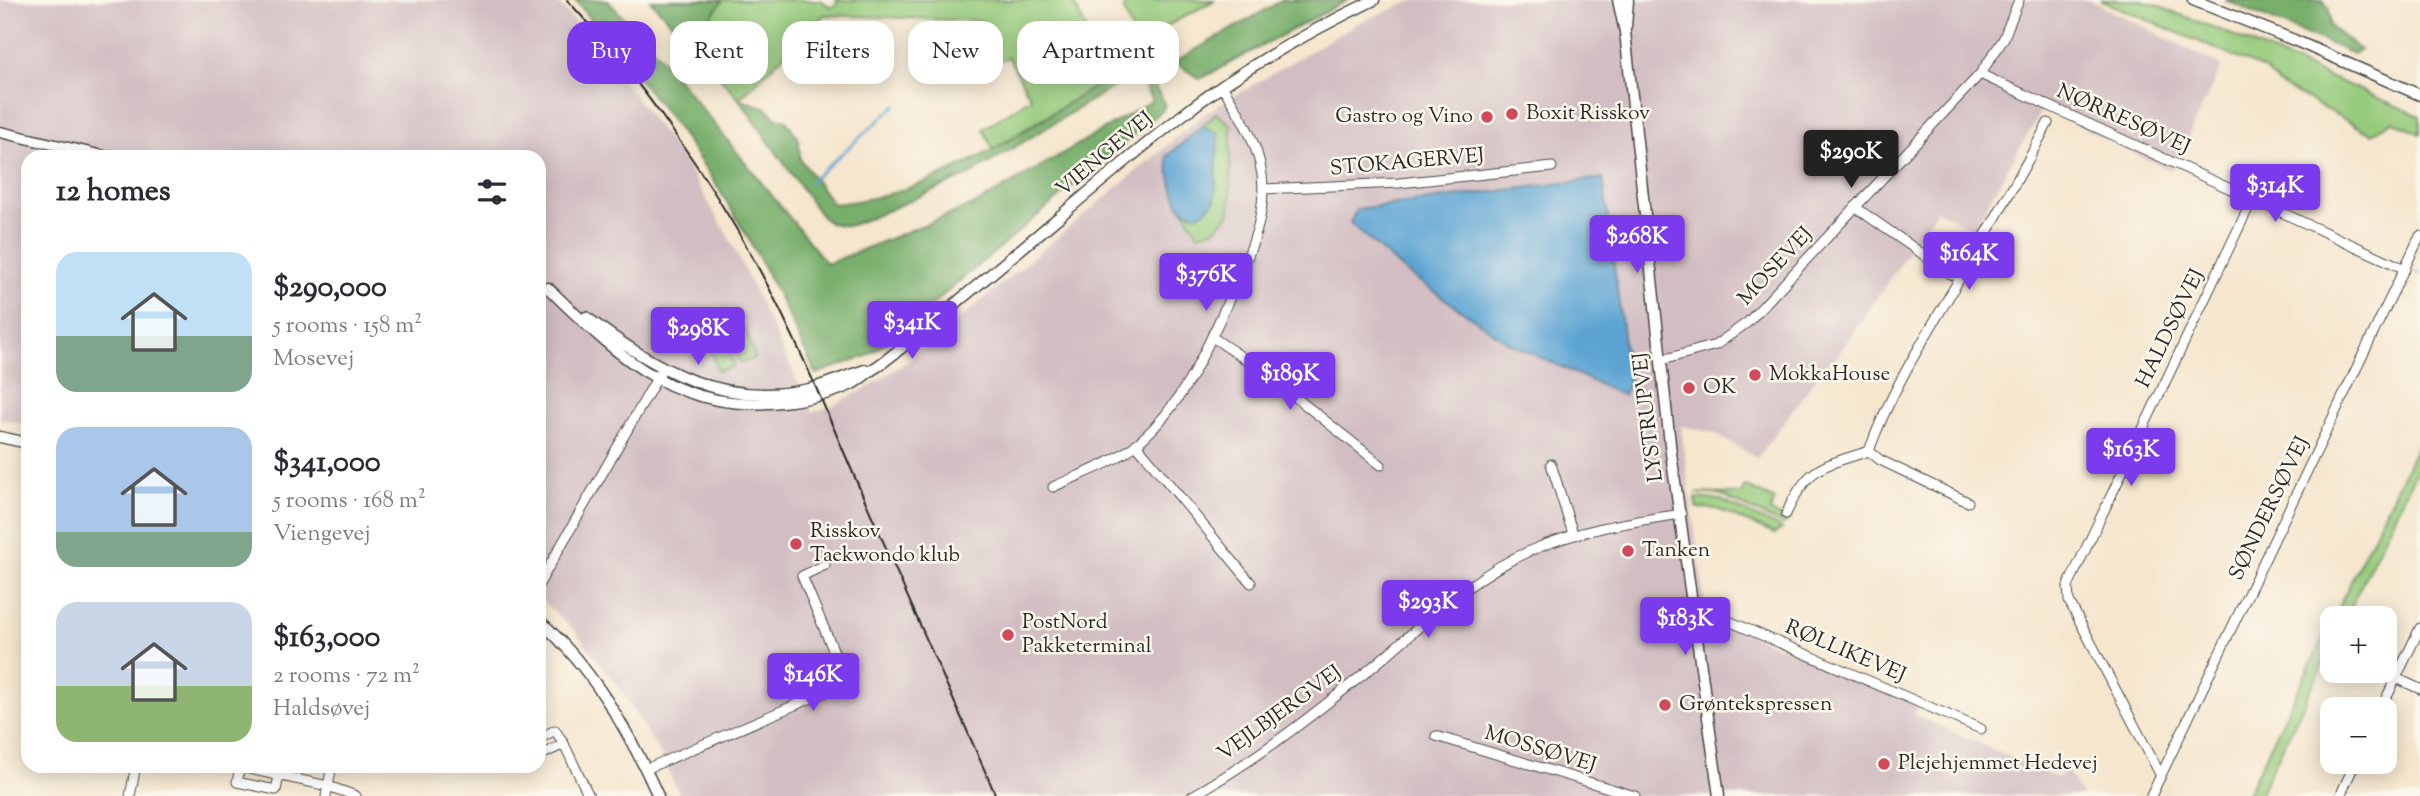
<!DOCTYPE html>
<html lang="en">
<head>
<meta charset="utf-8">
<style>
	:root { --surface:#fff; --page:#f7f7f7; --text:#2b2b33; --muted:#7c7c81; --accent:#7c3aed }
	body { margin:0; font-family:"Sorts Mill Goudy",serif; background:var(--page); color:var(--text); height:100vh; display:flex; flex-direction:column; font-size:26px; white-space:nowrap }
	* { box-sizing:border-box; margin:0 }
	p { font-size:23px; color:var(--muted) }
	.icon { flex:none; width:38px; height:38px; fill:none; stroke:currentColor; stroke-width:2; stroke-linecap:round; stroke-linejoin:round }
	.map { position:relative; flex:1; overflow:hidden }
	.drawer { position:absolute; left:21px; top:150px; width:525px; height:623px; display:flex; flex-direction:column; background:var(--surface); border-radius:21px; box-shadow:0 4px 18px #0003 }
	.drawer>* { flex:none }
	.top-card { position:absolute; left:567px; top:21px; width:665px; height:63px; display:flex; gap:14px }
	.fabs { position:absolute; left:2320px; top:606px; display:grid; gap:14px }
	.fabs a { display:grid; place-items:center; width:77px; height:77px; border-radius:14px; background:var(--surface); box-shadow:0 4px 18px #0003; font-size:35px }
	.price { position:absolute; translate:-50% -60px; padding:0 16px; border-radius:7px; background:var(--accent); color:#fff; font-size:23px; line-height:46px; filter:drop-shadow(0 2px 4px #0008) }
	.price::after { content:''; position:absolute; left:50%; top:42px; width:21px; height:16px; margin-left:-10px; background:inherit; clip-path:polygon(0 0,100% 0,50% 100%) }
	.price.active { background:#222; color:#fff }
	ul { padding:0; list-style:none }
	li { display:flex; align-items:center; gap:21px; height:175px; padding:0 35px }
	li span { display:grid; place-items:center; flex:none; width:196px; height:140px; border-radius:21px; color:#555 }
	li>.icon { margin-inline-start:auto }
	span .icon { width:84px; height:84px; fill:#fffc; stroke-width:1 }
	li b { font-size:30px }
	h2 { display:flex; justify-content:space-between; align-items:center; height:84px; padding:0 35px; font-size:30px }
	.pill { padding:0 24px; border-radius:21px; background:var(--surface); box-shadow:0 4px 18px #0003; font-size:24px; line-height:63px }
	.pill.active { background:var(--accent); color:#fff }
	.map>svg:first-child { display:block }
	.industrial { fill:#d2bec2 }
	.green { fill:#96cb7c; stroke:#607b54; stroke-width:2 }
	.forest { fill:#78af6c; stroke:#526d4c; stroke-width:2 }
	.water { fill:#5da4d3; stroke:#44687f; stroke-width:2 }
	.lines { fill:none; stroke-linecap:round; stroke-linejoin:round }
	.stream { stroke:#5da4d3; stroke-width:2.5 }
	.minor-casing { stroke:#494743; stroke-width:11 }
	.tertiary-casing { stroke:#494743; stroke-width:13 }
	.minor { stroke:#fff; stroke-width:9 }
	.tertiary { stroke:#fff; stroke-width:10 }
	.tram { stroke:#2b2b2b; stroke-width:2 }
	.poi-dot { fill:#d1495b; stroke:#fbf7ec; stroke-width:2.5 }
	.labels { text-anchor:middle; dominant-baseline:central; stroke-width:5; stroke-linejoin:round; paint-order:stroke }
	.poi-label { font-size:21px; fill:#2b2b2b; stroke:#fbf7ec; text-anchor:start }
	.street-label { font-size:21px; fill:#2b2b2b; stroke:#fbf7ec }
</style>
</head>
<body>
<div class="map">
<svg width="2420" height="796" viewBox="0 0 2420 796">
	<rect width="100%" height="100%" fill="#fbf7ec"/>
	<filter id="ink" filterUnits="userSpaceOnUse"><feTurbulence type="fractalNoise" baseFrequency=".0143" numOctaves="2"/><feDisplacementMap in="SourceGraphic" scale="14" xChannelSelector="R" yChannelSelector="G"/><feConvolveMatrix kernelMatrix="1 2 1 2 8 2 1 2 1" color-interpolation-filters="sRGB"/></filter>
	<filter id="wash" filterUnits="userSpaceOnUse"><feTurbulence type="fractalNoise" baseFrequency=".00686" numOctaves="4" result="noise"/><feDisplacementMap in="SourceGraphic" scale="28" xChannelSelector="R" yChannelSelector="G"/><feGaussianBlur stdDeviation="1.57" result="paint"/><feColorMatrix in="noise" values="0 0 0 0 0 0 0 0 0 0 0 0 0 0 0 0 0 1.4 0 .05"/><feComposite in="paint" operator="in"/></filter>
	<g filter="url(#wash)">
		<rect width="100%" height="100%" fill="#f5e6cd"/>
		<!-- industrial -->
		<polygon class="industrial" points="0,0 555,0 589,37 684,161 729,238 812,412 832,406 869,387 913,358 1206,113 1359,22 1416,0 2090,0 2222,66 2171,171 2043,108 1973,229 1937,210 1833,362 1828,362 1757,458 1714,433 1681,426 1706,615 1918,706 1914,715 2058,778 2065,767 2082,796 680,796 659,752 620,689 575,631 539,598 539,158 28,158 28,425 0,419"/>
		<!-- green -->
		<g class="green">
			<polygon points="723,0 821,0 831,8 838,2 836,0 1072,0 1110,77 993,149 983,129 1031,98 1008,57 985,69 990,30 982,21 824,15 739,99 691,44"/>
			<polygon points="1123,0 1215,0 1137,42 1123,9 1126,6"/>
			<polygon points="2100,0 2142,0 2225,32 2420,116 2420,134 2393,121 2372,134 2278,84 2266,70"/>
			<polygon points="1216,113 1231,125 1230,213 1215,229 1198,234 1181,206 1192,214 1215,200 1218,133 1202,127"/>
			<polygon points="745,328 755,358 740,364 729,334"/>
			<polygon points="724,336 734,366 718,371 708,342"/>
			<polygon points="2420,440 2420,464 2345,618 2333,618"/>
			<polygon points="1745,486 1775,500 1770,511 1786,520 1791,519 1783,525 1721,495 1696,493 1741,494"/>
			<polygon points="1696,498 1721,500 1782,529 1774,534 1717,509 1697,508"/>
			<polygon points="2333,618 2333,644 2259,796 2246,796"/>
		</g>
		<!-- forest -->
		<g class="forest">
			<path d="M575 0H607L657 53 827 264 978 203 1152 101 1144 85 1151 81 1165 103 1163 110 891 339 867 356 816 374C788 314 760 255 725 199 682 128 627 64 575 0Z"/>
			<polygon points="650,0 723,0 691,44"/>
			<polygon points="1283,0 1348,0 1200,79 1174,62"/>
			<polygon points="2225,0 2323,0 2329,9 2330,26 2360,50 2353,54"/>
			<path d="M1117 75 1118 84 971 174 868 219 848 226 830 223 821 216 739 99 767 108 776 119H785L799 139 800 159 833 204C937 196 1024 130 1110 77Z"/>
		</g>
		<!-- water -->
		<g class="water">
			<path d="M1202 127 1218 133 1215 200 1201 214C1194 214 1185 212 1180 206 1173 196 1168 168 1167 156Z"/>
			<polygon points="1603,178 1629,383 1624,396 1507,342 1403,270 1350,223 1357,209"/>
		</g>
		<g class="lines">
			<!-- stream -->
			<g class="stream">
				<polyline points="810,182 896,105"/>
				<polyline points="2416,272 2420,274"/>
			</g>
		</g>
	</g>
	<g filter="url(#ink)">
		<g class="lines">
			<!-- minor casing -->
			<g class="minor-casing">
				<g id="minor">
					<polyline points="1980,74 2405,269"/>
					<polyline points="1263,189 1399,183 1552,167"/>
					<polyline points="1855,207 1951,274 1960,278"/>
					<polyline points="1212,337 1260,369 1381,465"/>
					<polyline points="1662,360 1716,345 1748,322 1980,74 2003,40 2019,0"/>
					<polyline points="1136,444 1251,583"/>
					<path d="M1869 451C1889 395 1922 342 1953 290 1986 235 2018 180 2048 123"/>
					<polyline points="1551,464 1573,534"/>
					<path d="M1053 487C1081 474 1114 463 1138 443 1185 403 1206 349 1231 295 1246 261 1263 227 1263 189 1263 151 1242 117 1222 86"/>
					<path d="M1786 514C1808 466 1820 467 1869 451L1880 460 1968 502"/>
					<polyline points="539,584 660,373"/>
					<polyline points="1695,614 1710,613 1981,729"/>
					<polyline points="2396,678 2420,689"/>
					<polyline points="2381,709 2420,628"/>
					<polyline points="1436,736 1635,796"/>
					<polyline points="539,739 555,730 564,744 589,796"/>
					<polyline points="539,756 564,744"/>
					<polyline points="646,769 844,684 840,666 802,576 825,565"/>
					<polyline points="279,776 276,790 237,782 240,767 328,786 356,796"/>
					<polyline points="2161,776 2069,601 2068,586 2253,198"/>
					<polyline points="130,796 136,766"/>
					<polyline points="326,796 332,766"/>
					<path d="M1192 796C1256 760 1313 715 1370 669 1421 627 1470 576 1532 550 1580 529 1630 522 1681 514"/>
					<polyline points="2151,796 2420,236"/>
					<polyline points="2340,796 2356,761"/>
				</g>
			</g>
			<!-- tertiary casing -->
			<g class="tertiary-casing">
				<g id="tertiary">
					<polyline points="1618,0 1625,32 1671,453 1719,796"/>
					<polyline points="2193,0 2294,40 2420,95"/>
					<polyline points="1626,26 1628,0"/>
					<polyline points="0,132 112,158"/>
					<path d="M548 288C622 360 679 416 791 401 811 398 834 393 852 384 861 379 869 371 878 366 905 346 930 325 956 303 1031 242 1104 177 1180 117 1239 70 1306 33 1374 0"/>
					<path d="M586 317C654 368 721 409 809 389 828 384 846 376 865 370"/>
					<polyline points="0,437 28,443"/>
					<path d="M539 620C593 669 629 731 658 796"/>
				</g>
			</g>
			<!-- minor -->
			<use href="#minor" class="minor"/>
			<!-- tertiary -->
			<use href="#tertiary" class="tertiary"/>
			<!-- tram -->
			<path class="tram" d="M567 0C639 77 710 178 760 271 799 343 830 421 863 496 908 596 952 696 996 796"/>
		</g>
	</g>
	<!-- markers -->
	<g class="poi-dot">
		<circle cx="1512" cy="114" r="7"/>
		<circle cx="1487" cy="117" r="7"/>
		<circle cx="1755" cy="375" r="7"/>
		<circle cx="1689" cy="388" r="7"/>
		<circle cx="796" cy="544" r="7"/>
		<circle cx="1628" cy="551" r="7"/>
		<circle cx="1008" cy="635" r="7"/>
		<circle cx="1665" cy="705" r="7"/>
		<circle cx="1884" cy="764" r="7"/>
	</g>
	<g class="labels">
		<!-- poi labels -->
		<g class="poi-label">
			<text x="1526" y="114">Boxit Risskov</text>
			<text x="1473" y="117" text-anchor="end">Gastro og Vino</text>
			<text x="1769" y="375">MokkaHouse</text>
			<text x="1703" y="388">OK</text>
			<text x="810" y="532">Risskov<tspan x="810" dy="24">Taekwondo klub</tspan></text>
			<text x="1642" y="551">Tanken</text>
			<text x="1022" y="623">PostNord<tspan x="1022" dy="24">Pakketerminal</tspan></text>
			<text x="1679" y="705">Grøntekspressen</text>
			<text x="1898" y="764">Plejehjemmet Hedevej</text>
		</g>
		<!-- street labels -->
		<g class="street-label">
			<text transform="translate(2123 120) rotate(24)">NØRRESØVEJ</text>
			<text transform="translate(1105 155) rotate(-40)">VIENGEVEJ</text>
			<text transform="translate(1407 163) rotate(-5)">STOKAGERVEJ</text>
			<text transform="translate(1776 267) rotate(-47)">MOSEVEJ</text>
			<text transform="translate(2171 329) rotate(-64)">HALDSØVEJ</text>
			<text transform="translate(1649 417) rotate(-97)">LYSTRUPVEJ</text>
			<text transform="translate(2270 509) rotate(-64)">SØNDERSØVEJ</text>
			<text transform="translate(1845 652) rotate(23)">RØLLIKEVEJ</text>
			<text transform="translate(1280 714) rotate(-36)">VEJLBJERGVEJ</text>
			<text transform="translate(1540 750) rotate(17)">MOSSØVEJ</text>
		</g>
	</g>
</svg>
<div class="fabs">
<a>+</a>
<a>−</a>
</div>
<b class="price active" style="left:1851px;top:190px">$290K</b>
<b class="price" style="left:2275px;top:224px">$314K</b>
<b class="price" style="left:1637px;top:275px">$268K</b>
<b class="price" style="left:1969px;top:292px">$164K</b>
<b class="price" style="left:1206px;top:313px">$376K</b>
<b class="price" style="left:912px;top:361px">$341K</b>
<b class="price" style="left:698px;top:367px">$298K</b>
<b class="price" style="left:1290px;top:412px">$189K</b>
<b class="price" style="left:2131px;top:488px">$163K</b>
<b class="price" style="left:1428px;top:640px">$293K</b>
<b class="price" style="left:1685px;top:657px">$183K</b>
<b class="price" style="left:813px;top:713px">$146K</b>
<div class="top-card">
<a class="pill active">Buy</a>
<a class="pill">Rent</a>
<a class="pill">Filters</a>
<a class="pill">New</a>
<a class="pill">Apartment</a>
</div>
<section class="drawer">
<h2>12 homes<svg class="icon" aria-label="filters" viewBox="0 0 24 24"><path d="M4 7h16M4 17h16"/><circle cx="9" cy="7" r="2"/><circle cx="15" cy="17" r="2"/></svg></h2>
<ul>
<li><span style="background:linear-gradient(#bfe0f5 60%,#7fa58c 0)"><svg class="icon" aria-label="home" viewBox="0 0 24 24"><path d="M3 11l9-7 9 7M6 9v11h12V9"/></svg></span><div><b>$290,000</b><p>5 rooms · 158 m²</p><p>Mosevej</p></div></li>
<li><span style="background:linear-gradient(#a9c7e8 75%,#7fa58c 0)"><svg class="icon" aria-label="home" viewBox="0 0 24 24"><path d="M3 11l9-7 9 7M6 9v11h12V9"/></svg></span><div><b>$341,000</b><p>5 rooms · 168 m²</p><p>Viengevej</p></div></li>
<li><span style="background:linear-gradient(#c9d6e8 60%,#8fb573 0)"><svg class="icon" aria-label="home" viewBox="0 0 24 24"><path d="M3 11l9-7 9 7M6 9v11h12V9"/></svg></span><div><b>$163,000</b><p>2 rooms · 72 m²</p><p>Haldsøvej</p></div></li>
</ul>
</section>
</div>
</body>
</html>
